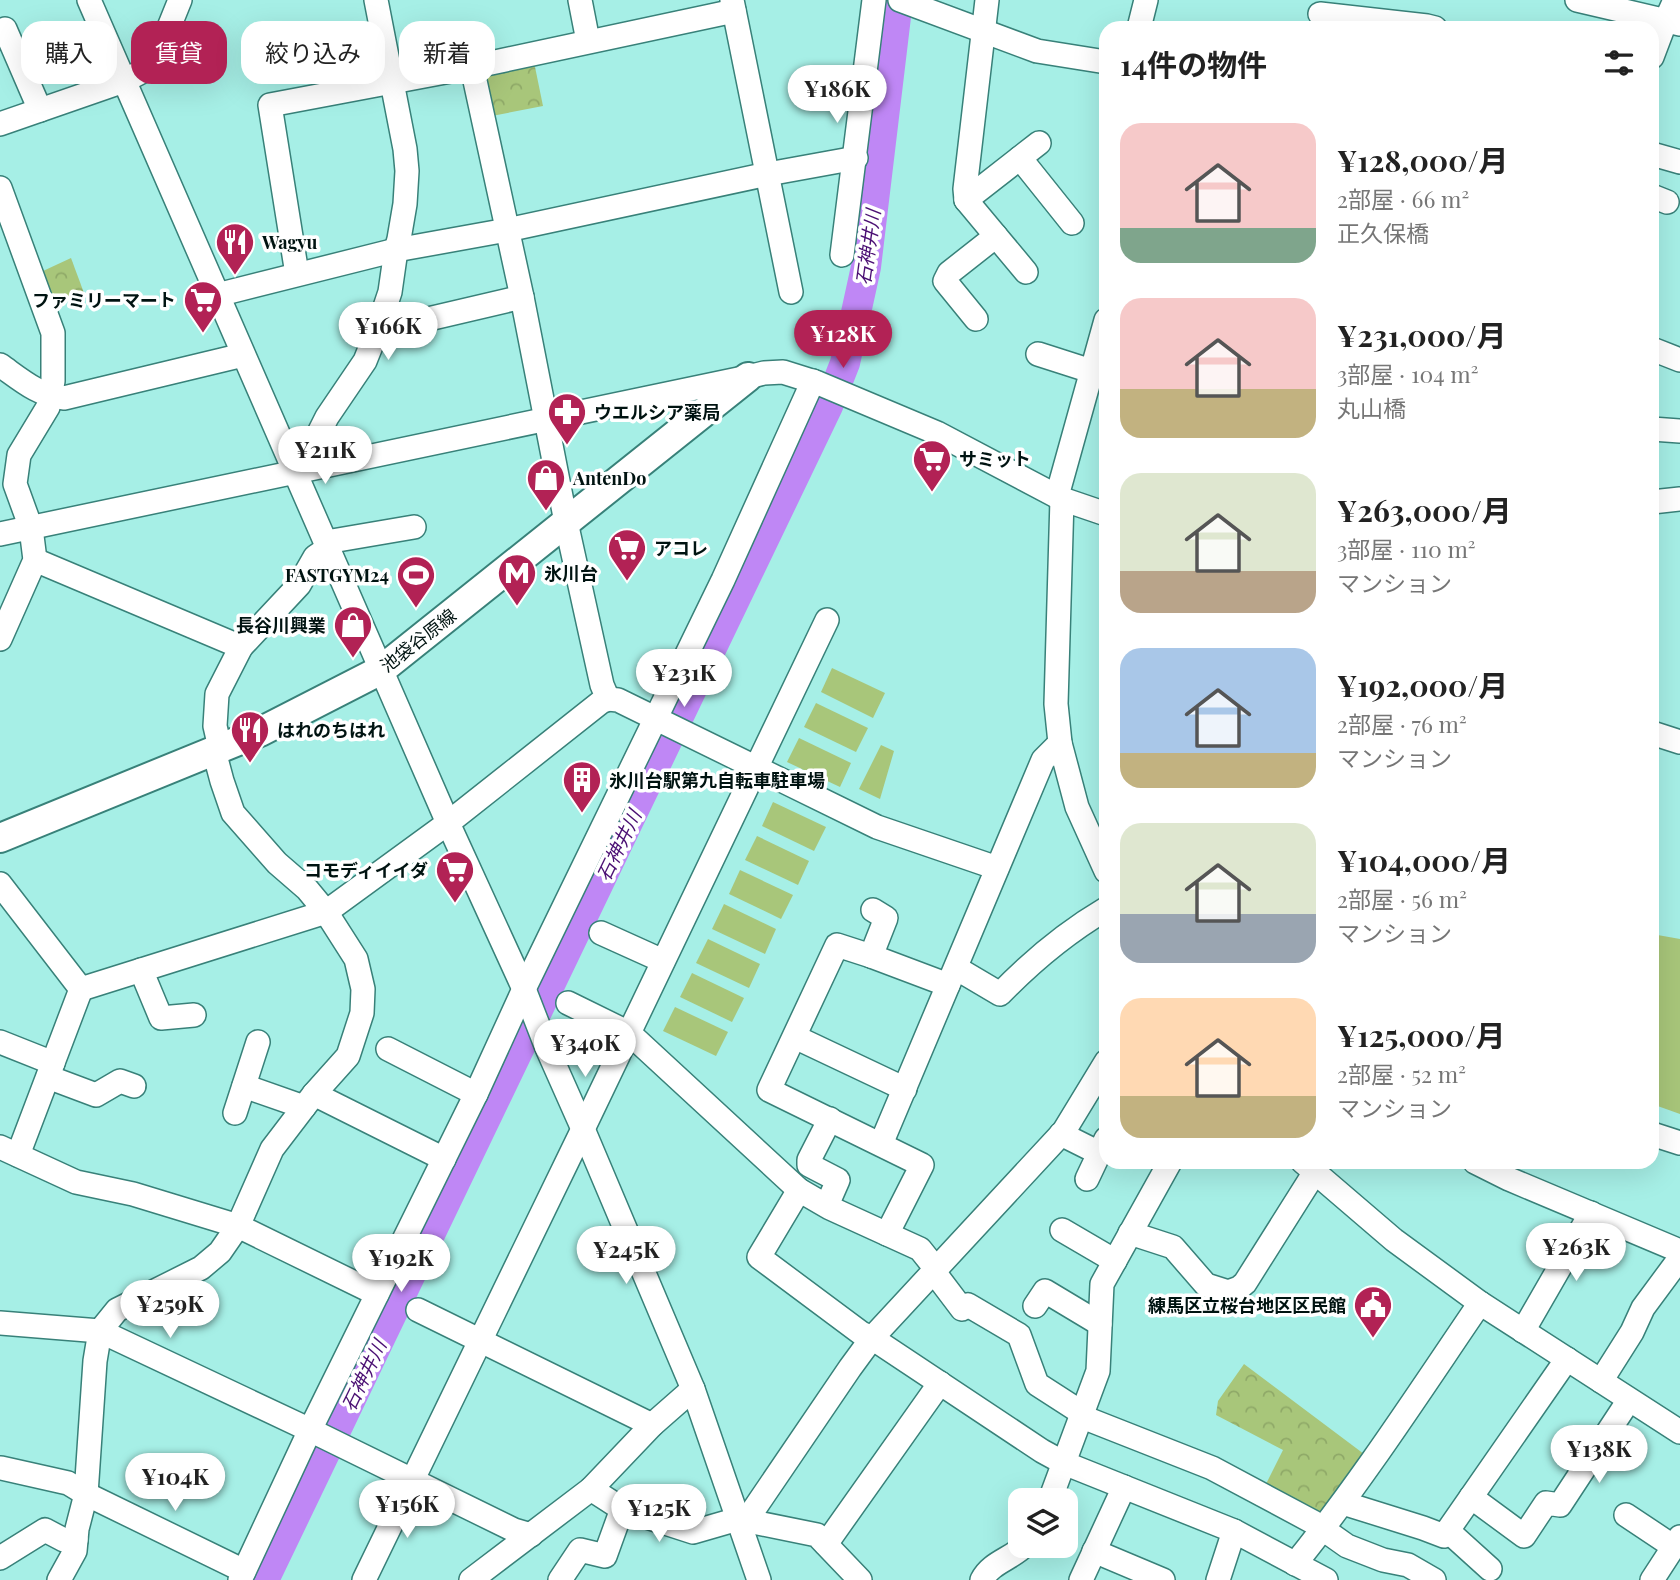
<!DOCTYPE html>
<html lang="ja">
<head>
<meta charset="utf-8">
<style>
	:root { --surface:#fff; --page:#f2f2f2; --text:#222; --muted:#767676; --accent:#b22255 }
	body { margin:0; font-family:"Playfair Display","Noto Sans JP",serif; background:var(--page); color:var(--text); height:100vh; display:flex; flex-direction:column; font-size:26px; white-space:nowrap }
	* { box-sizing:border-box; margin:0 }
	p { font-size:23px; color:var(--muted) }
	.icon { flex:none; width:38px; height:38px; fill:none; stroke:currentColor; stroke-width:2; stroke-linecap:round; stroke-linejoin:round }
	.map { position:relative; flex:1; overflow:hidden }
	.details { position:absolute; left:1099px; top:21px; width:560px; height:1148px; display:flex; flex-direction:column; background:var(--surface); border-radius:21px; box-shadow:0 7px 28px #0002 }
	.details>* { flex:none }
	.guide { position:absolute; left:21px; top:21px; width:665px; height:63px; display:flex; gap:14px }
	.fabs { position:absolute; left:1008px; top:1488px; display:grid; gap:14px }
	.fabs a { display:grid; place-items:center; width:70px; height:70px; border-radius:14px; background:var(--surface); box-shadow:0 7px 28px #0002; font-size:35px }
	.price { position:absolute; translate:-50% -60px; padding:0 16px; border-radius:24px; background:#fff; color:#222; font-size:23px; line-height:46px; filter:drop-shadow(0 2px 4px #0008) }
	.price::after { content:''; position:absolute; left:50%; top:42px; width:21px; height:16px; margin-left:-10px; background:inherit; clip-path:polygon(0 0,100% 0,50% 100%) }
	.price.selected { background:var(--accent); color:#fff }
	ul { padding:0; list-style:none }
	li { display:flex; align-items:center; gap:21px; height:175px; padding:0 21px }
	li span { display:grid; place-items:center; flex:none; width:196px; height:140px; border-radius:21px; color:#555 }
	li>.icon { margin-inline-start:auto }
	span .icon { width:84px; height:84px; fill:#fffc; stroke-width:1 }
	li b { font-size:30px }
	h2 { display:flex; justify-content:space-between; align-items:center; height:84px; padding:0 21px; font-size:30px }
	.tag { padding:0 24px; border-radius:21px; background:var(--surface); box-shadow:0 7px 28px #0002; font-size:24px; line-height:63px }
	.tag.selected { background:var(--accent); color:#fff }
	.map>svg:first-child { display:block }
	.park { fill:url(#park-crowns) }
	.garden { fill:#a8c67a }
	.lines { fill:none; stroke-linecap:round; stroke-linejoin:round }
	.river { stroke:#bf87f5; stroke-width:30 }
	.minor-casing { stroke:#388179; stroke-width:26 }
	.major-casing { stroke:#388179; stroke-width:32 }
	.minor { stroke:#fff; stroke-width:23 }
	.major { stroke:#fff; stroke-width:28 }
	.labels { text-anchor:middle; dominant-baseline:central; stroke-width:7; stroke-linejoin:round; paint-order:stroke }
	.poi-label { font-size:18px; font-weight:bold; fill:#001311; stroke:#fff; text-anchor:start }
	.street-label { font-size:18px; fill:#001311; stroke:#fff }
	.water-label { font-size:19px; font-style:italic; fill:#4a0f73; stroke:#fff }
</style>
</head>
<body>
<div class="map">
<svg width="1680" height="1580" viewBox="0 0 1680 1580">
	<defs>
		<pattern id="park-crowns" width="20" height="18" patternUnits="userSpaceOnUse" patternTransform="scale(1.75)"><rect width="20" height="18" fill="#a8c67a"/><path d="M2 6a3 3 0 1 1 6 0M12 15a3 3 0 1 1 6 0" fill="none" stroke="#8fa968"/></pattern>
	</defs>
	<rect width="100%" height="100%" fill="#a6efe6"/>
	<!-- park -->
	<g class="park">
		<polygon points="534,62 543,106 492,116 484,78 488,72"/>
		<polygon points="71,258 84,293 55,304 43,271"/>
		<polygon points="1244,1364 1368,1457 1320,1522 1263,1490 1283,1450 1216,1415 1218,1401"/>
	</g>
	<!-- garden -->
	<g class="garden">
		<polygon points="832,668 885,693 873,718 821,692"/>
		<polygon points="816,703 868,728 856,752 804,727"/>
		<polygon points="799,738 851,763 840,787 787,762"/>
		<polygon points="881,745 894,751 880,799 859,789"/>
		<polygon points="773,802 826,827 814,851 762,826"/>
		<polygon points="757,836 809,861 798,885 745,860"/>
		<polygon points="740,870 793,895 781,919 729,894"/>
		<polygon points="724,904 776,929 765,954 712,929"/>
		<polygon points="1652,934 1680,939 1680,1114 1652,1104"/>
		<polygon points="708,939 760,964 749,988 696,963"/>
		<polygon points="692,973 744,998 732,1022 680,997"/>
		<polygon points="675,1007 728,1032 716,1056 663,1031"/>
	</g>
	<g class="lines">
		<!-- river -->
		<polyline class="river" points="264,1580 828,406 845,363 866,267 898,0"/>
		<!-- minor casing -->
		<g class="minor-casing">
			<g id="minor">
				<polyline points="89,0 448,823 524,989 547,1048 583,1129 693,1389 759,1580"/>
				<polyline points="580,0 588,41"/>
				<polyline points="732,0 791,292"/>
				<polyline points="900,0 1037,51 1106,62"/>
				<polyline points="1577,0 1680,24"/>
				<polyline points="1320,14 1427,26 1435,28"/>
				<polyline points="1139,28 1146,0"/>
				<polyline points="5,29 40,110"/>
				<polyline points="1652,57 1666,20 1675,0"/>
				<polyline points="0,124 124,81 141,72 159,52 180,0"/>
				<polyline points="1652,154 1680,162"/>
				<polyline points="1020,158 1072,223"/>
				<polyline points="0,188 53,333 53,381 48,407 19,455 15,484 31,528 35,560 0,639"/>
				<polyline points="1652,196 1667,202"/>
				<polyline points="966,200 1039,143"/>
				<polyline points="996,236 1026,272"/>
				<polyline points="842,255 874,0"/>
				<polyline points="297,274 270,105 472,67 734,11"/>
				<polyline points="217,295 396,250 507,230 768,174 856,158"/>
				<polyline points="976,319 945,281 949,273 996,236 966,200 965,189 987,0"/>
				<polyline points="377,331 522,297"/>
				<polyline points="1652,349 1680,360"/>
				<polyline points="1038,354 1091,371"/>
				<path d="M0 365C20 379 39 396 64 398L243 355"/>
				<polyline points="1652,429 1680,431"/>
				<polyline points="320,466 316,448 316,439 327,417 365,361 377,331 390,292 396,250 399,239 405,204 407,171 405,149 376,0"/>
				<polyline points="1057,496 1106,320"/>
				<polyline points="1062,499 1056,704 1060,743 1077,807 1106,871"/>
				<polyline points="1652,502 1680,499"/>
				<polyline points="0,534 748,377 764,373 783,372 818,383 937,433 1062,499 1106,514"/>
				<polyline points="326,542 414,527"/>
				<polyline points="35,560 241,647"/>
				<polyline points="608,699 618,700 877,827 997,868"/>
				<polyline points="1652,733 1680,742"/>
				<polyline points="220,748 215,726 217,694 241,647 299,585 315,557 328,548"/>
				<polyline points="0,884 81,989 18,1155"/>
				<polyline points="601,933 663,961"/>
				<polyline points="871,956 886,918 873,910"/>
				<path d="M956 968 1000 994C1032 961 1067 932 1106 909"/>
				<polyline points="141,970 161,1018 194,1015"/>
				<polyline points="81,989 326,912 448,823 601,702 608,699 602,685 566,522 522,297 472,67"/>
				<polyline points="568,1003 629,1033 799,1190 830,1208 887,1234"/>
				<polyline points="795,1037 905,1089"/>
				<polyline points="0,1042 53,1063"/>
				<polyline points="388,1049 476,1094"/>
				<polyline points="48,1077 96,1095 120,1081 134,1086"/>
				<polyline points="244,1086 304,1107"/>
				<polyline points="314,1094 444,1159"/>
				<polyline points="235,1113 258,1042"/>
				<polyline points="830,1119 809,1160 809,1165 838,1180 831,1196"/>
				<polyline points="1061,1134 1099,1153"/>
				<polyline points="1652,1134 1680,1143"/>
				<polyline points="881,1144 1043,760 1060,743"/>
				<polyline points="0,1147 76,1182 133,1194 238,1226 377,1294"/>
				<polyline points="1303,1162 1394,1240 1480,1303 1680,1432"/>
				<polyline points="1475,1162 1509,1179 1680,1251"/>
				<polyline points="1087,1179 1106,1139"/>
				<polyline points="799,1190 759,1257 861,1333 872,1338 1042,1451 1064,1463 1234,1531 1326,1580"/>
				<polyline points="1062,1230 1115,1261"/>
				<polyline points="1130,1233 1173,1247 1206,1285 1228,1292 1239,1288 1245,1283 1315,1172"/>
				<polyline points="936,1269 920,1249 887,1234 922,1165 769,1090 837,945 871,956 948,985"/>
				<polyline points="934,1272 962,1309 968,1305 1019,1335 1037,1384 1082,1413 1085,1418 1212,1468 1313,1522 1347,1546 1383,1560 1408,1565 1434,1580"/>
				<polyline points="1035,1306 1045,1291 1100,1324"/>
				<polyline points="418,1310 652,1425"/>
				<polyline points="0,1323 100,1331 310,1430 514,1530 531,1535"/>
				<polyline points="1523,1331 1591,1213"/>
				<polyline points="1601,1381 1632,1332 1643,1308 1680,1258"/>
				<polyline points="1,1468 68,1483 86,1494 244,1571"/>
				<polyline points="591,1489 622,1509 693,1532 738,1519 817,1535 860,1580"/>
				<polyline points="1471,1497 1524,1536 1546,1503 1560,1505 1629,1400"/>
				<polyline points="1050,1500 1098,1371 1102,1284 1170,1162"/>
				<polyline points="1343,1503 1423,1528 1444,1536 1567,1359"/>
				<polyline points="1626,1515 1674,1547"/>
				<polyline points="746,1521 850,1368 872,1338 1064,1131 1106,1062"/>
				<polyline points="1448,1531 1490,1569"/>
				<polyline points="826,1544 940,1383"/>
				<polyline points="1094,1551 1163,1580"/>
				<polyline points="0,1558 45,1530 64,1540 76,1540"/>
				<path d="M1295 1564C1362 1481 1420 1391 1480 1303"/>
				<polyline points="59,1580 75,1551 77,1529 86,1494 95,1361 100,1331 117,1310 201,1268 220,1252 238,1226 272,1149 314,1094 348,1056 362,1013 363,989 356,959 326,912 307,889 277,863 233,813 222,781 214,751"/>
				<polyline points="240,1580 310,1430 476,1094 524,989 723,580 813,381"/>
				<polyline points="364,1580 583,1129 827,620"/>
				<polyline points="471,1580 591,1489 652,1425 693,1389"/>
				<polyline points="560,1580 580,1550 605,1556 622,1509"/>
				<path d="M982 1580C991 1562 1012 1559 1025 1545"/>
				<polyline points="1081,1580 1124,1487"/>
				<polyline points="1218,1580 1234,1531"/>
				<polyline points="1652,1580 1680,1537"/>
			</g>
		</g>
		<!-- major casing -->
		<g class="major-casing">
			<polyline id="major" points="0,838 260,732 381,670 748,377"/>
		</g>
		<!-- minor -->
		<use href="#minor" class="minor"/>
		<!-- major -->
		<use href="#major" class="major"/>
	</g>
	<!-- icons -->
	<defs>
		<g id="restaurant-pin" transform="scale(2.0125)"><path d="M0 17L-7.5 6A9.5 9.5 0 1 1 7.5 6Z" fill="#b22255" stroke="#fff"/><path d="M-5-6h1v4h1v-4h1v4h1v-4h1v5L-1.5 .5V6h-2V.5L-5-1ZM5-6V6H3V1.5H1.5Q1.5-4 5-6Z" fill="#fff"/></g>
		<g id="supermarket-pin" transform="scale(2.0125)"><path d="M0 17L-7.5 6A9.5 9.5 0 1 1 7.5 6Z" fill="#b22255" stroke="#fff"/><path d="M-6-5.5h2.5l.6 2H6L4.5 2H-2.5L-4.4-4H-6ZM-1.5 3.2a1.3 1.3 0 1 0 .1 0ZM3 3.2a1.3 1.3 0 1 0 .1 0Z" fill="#fff"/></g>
		<g id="pharmacy-pin" transform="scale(2.0125)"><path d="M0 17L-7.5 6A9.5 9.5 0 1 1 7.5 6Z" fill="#b22255" stroke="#fff"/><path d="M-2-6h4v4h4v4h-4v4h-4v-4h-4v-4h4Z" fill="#fff"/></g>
		<g id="shop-pin" transform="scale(2.0125)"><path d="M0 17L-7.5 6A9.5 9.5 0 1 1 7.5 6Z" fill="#b22255" stroke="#fff"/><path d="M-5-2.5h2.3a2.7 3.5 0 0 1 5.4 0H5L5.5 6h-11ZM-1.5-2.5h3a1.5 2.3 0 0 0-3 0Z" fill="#fff"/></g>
		<g id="metro-pin" transform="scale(2.0125)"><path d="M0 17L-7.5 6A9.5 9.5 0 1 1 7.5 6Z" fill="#b22255" stroke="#fff"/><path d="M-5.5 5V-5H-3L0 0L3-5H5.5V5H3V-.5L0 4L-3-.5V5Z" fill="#fff"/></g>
		<g id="stadium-pin" transform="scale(2.0125)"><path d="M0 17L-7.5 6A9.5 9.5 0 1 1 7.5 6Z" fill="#b22255" stroke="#fff"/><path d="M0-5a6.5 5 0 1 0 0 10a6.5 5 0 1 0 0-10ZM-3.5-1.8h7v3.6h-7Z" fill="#fff"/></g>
		<g id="building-pin" transform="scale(2.0125)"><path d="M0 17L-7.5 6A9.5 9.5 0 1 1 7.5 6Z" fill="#b22255" stroke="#fff"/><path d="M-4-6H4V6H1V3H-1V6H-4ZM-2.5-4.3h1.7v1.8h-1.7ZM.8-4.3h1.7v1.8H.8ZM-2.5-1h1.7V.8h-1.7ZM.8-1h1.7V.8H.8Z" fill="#fff"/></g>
		<g id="civic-pin" transform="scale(2.0125)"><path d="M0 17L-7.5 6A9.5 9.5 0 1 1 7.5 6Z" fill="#b22255" stroke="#fff"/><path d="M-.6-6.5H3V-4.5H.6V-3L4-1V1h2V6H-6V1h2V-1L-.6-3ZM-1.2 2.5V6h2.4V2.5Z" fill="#fff"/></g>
	</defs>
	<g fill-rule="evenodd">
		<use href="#restaurant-pin" x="235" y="242"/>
		<use href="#supermarket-pin" x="203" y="300"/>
		<use href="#pharmacy-pin" x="567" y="412"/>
		<use href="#supermarket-pin" x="932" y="459"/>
		<use href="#shop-pin" x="546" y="478"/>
		<use href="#supermarket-pin" x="627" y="548"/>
		<use href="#metro-pin" x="517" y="573"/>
		<use href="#stadium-pin" x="416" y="575"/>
		<use href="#shop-pin" x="353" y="625"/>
		<use href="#restaurant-pin" x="250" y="730"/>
		<use href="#building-pin" x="582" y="780"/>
		<use href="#supermarket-pin" x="455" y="870"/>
		<use href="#civic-pin" x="1373" y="1305"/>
	</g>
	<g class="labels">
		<!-- poi labels -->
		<g class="poi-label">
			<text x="262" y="242">Wagyu</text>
			<text x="176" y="300" text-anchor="end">ファミリーマート</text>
			<text x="594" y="412">ウエルシア薬局</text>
			<text x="959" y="459">サミット</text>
			<text x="573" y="478">AntenDo</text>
			<text x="654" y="548">アコレ</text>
			<text x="544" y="573">氷川台</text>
			<text x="389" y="575" text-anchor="end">FASTGYM24</text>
			<text x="326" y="625" text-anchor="end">長谷川興業</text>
			<text x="277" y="730">はれのちはれ</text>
			<text x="609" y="780">氷川台駅第九自転車駐車場</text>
			<text x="428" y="870" text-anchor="end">コモディイイダ</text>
			<text x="1346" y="1305" text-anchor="end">練馬区立桜台地区区民館</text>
		</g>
		<!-- street labels -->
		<g class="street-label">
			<text transform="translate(418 640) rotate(-38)">池袋谷原線</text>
		</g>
		<!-- water labels -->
		<g class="water-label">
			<text transform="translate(867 247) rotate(-82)">石神井川</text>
			<text transform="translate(618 845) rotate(-64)">石神井川</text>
			<text transform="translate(363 1375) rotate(-64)">石神井川</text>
		</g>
	</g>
</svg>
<div class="fabs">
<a><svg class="icon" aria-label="layers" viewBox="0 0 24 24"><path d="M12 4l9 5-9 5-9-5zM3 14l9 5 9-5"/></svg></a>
</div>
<b class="price" style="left:837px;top:125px">¥186K</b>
<b class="price" style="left:388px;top:362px">¥166K</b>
<b class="price selected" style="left:843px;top:370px">¥128K</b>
<b class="price" style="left:325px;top:486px">¥211K</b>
<b class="price" style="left:684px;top:709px">¥231K</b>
<b class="price" style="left:585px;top:1079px">¥340K</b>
<b class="price" style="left:1576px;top:1283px">¥263K</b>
<b class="price" style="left:626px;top:1286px">¥245K</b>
<b class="price" style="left:401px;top:1294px">¥192K</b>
<b class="price" style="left:170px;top:1340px">¥259K</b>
<b class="price" style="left:1599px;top:1485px">¥138K</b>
<b class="price" style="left:175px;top:1513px">¥104K</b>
<b class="price" style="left:407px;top:1540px">¥156K</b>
<b class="price" style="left:659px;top:1544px">¥125K</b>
<div class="guide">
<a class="tag">購入</a>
<a class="tag selected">賃貸</a>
<a class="tag">絞り込み</a>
<a class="tag">新着</a>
</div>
<section class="details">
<h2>14件の物件<svg class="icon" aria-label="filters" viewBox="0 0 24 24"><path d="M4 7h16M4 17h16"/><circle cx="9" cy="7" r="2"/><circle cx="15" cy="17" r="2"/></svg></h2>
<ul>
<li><span style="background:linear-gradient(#f6c9c9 75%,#7fa58c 0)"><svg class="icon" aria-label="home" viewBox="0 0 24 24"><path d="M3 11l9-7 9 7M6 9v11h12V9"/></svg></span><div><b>¥128,000/月</b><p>2部屋 · 66 m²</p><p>正久保橋</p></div></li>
<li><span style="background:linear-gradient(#f6c9c9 65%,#c2b280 0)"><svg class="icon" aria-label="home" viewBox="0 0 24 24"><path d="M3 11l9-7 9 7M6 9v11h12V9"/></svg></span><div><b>¥231,000/月</b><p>3部屋 · 104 m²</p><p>丸山橋</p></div></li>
<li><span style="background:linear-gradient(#dfe7d0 70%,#b9a48a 0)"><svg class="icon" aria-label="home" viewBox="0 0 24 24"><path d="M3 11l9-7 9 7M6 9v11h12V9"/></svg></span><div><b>¥263,000/月</b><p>3部屋 · 110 m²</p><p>マンション</p></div></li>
<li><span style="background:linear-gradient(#a9c7e8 75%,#c2b280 0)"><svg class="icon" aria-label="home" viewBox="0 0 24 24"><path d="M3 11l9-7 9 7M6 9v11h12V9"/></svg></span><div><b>¥192,000/月</b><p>2部屋 · 76 m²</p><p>マンション</p></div></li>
<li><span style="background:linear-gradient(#dfe7d0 65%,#9aa5b1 0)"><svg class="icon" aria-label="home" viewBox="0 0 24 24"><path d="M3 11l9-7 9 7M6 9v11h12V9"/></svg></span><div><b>¥104,000/月</b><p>2部屋 · 56 m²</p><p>マンション</p></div></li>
<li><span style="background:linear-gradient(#ffd9b3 70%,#c2b280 0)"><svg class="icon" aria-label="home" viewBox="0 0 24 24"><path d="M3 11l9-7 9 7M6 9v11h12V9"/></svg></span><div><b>¥125,000/月</b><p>2部屋 · 52 m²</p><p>マンション</p></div></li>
</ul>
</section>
</div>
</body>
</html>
